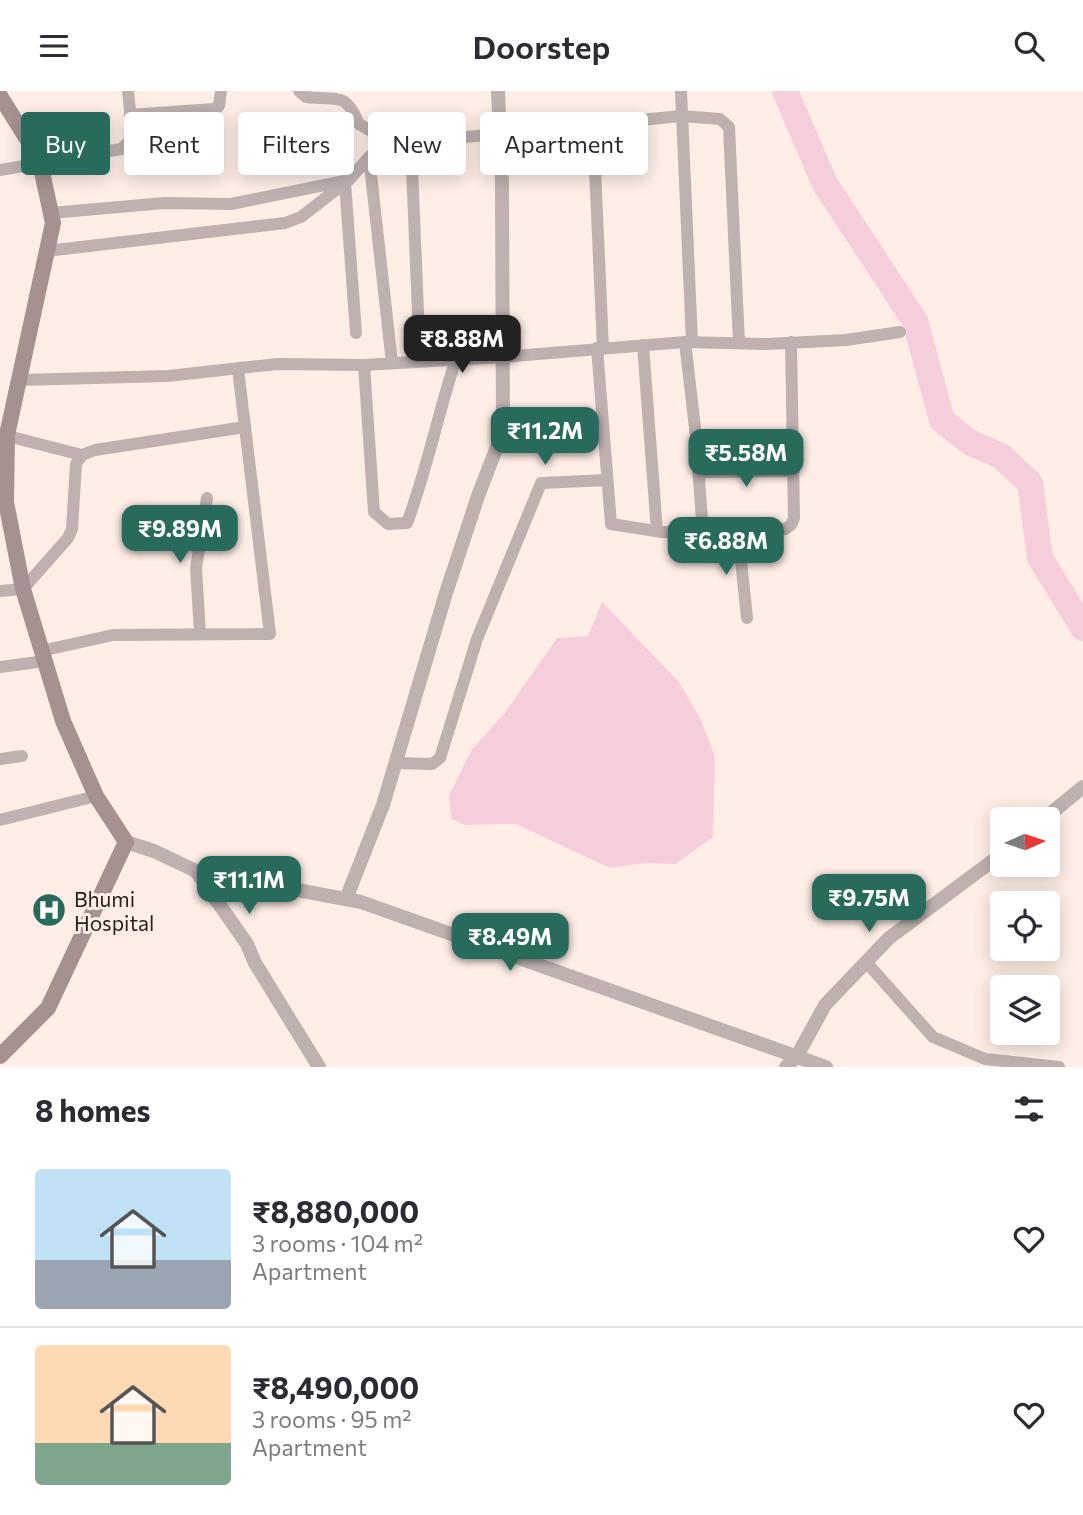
<!DOCTYPE html>
<html lang="en">
<head>
<meta charset="utf-8">
<style>
	:root { --surface:#fff; --page:#f2f2f3; --text:#2b2b33; --muted:#7c7c81; --line:#e1e1e2; --accent:#286b5c }
	body { margin:0; font-family:Commissioner,sans-serif; background:var(--page); color:var(--text); height:100vh; display:flex; flex-direction:column; font-size:26px; white-space:nowrap }
	* { box-sizing:border-box; margin:0 }
	p { font-size:23px; color:var(--muted) }
	.icon { flex:none; width:38px; height:38px; fill:none; stroke:currentColor; stroke-width:2; stroke-linecap:round; stroke-linejoin:round }
	.map { position:relative; height:976px; overflow:hidden }
	.drawer { display:flex; flex-direction:column; background:var(--surface); flex:1 }
	.drawer>* { flex:none }
	.banner { position:absolute; left:21px; top:21px; width:700px; height:63px; display:flex; gap:14px }
	.needle { width:46px; rotate:87deg }
	.controls { position:absolute; left:990px; top:716px; display:grid; gap:14px }
	.controls a { display:grid; place-items:center; width:70px; height:70px; border-radius:7px; background:var(--surface); box-shadow:0 4px 18px #0003; font-size:35px }
	.price { position:absolute; translate:-50% -60px; padding:0 16px; border-radius:14px; background:var(--accent); color:#fff; font-size:23px; line-height:46px; filter:drop-shadow(0 2px 4px #0008) }
	.price::after { content:''; position:absolute; left:50%; top:42px; width:21px; height:16px; margin-left:-10px; background:inherit; clip-path:polygon(0 0,100% 0,50% 100%) }
	.price.on { background:#222; color:#fff }
	ul { padding:0; list-style:none }
	li { display:flex; align-items:center; gap:21px; height:175px; padding:0 35px }
	li+li { border-top:2px solid var(--line) }
	li span { display:grid; place-items:center; flex:none; width:196px; height:140px; border-radius:7px; color:#555 }
	li>.icon { margin-inline-start:auto }
	span .icon { width:84px; height:84px; fill:#fffc; stroke-width:1 }
	li b { font-size:30px }
	h2 { display:flex; justify-content:space-between; align-items:center; height:84px; padding:0 35px; font-size:30px }
	.tag { padding:0 24px; border-radius:7px; background:var(--surface); box-shadow:0 4px 18px #0003; font-size:24px; line-height:63px }
	.tag.on { background:var(--accent); color:#fff }
	header { display:flex; justify-content:space-between; align-items:center; height:91px; padding:0 35px; background:var(--surface); font-size:32px; font-weight:600 }
	.map>svg:first-child { display:block }
	.water { fill:#f6cedb }
	.lines { fill:none; stroke-linecap:round; stroke-linejoin:round }
	.river { stroke:#f6cedb; stroke-width:26 }
	.minor { stroke:#beb1b0; stroke-width:12 }
	.tertiary { stroke:#beb1b0; stroke-width:14 }
	.secondary { stroke:#a59190; stroke-width:16 }
	.labels { text-anchor:middle; dominant-baseline:central; stroke-width:6; stroke-linejoin:round; paint-order:stroke }
	.poi-label { font-size:21px; fill:#2a201b; stroke:#feeee6; text-anchor:start }
</style>
</head>
<body>
<header><svg class="icon" aria-label="menu" viewBox="0 0 24 24"><path d="M4 6h16M4 12h16M4 18h16"/></svg>Doorstep<svg class="icon" aria-label="search" viewBox="0 0 24 24"><circle cx="10" cy="10" r="6"/><path d="M15 15l6 6"/></svg></header>
<div class="map">
<svg width="1083" height="976" viewBox="0 0 1083 976">
	<rect width="100%" height="100%" fill="#feeee6"/>
	<!-- water -->
	<polygon class="water" points="602,511 679,591 701,629 715,666 713,746 676,773 645,772 610,777 516,733 465,734 451,728 449,704 472,658 504,623 557,547 588,545"/>
	<g class="lines">
		<!-- river -->
		<polyline class="river" points="785,0 825,93 915,230 942,329 969,351 1001,365 1030,392 1040,467 1083,537"/>
		<!-- minor -->
		<g class="minor">
			<path d="M299 0 306 6C339 10 345 0 359 33L394 53"/>
			<polyline points="681,0 692,251"/>
			<polyline points="130,24 214,18 219,15 221,0"/>
			<polyline points="593,33 603,257"/>
			<polyline points="411,52 420,270"/>
			<polyline points="369,66 386,54 394,53 681,25 720,28 729,36 739,252"/>
			<polyline points="0,79 121,58 130,50 132,39 128,0"/>
			<polyline points="345,92 356,242"/>
			<polyline points="51,122 164,112 231,113 349,89 369,66 392,272"/>
			<polyline points="47,160 285,132 301,126 346,91"/>
			<polyline points="685,251 695,337 703,441"/>
			<polyline points="643,254 657,440"/>
			<polyline points="597,257 611,433 662,441 738,441 785,438 791,434 794,427 791,251"/>
			<path d="M364 274 374 421 388 433 407 432C427 379 438 322 456 268"/>
			<polyline points="20,289 168,285 277,273 364,274 501,266 685,251 767,253 846,249 900,241"/>
			<polyline points="0,343 82,364"/>
			<polyline points="698,381 794,380"/>
			<polyline points="738,441 747,527"/>
			<polyline points="0,500 23,498 68,447 72,438 76,373 82,364 95,359 245,336"/>
			<polyline points="200,543 196,477 207,407"/>
			<polyline points="41,560 113,544 270,543 238,278"/>
			<polyline points="0,576 45,570"/>
			<polyline points="0,668 22,665"/>
			<polyline points="395,672 432,673 440,667 477,548 541,392 607,389"/>
			<polyline points="0,729 96,705"/>
			<polyline points="866,871 933,946 985,968 1059,976"/>
		</g>
		<!-- tertiary -->
		<g class="tertiary">
			<polyline points="1044,728 1083,696"/>
			<polyline points="126,751 154,760 196,780 247,853 255,872 319,976"/>
			<polyline points="196,780 361,811 826,976"/>
			<polyline points="346,808 383,714 446,502 478,405 503,340 502,91 498,0"/>
			<polyline points="786,976 797,965 825,914 889,847 1003,762"/>
		</g>
		<!-- secondary -->
		<polyline class="secondary" points="0,5 39,67 53,132 7,344 6,411 23,498 63,630 96,705 126,751 48,917 0,965"/>
	</g>
	<!-- icons -->
	<defs>
		<g id="hospital-disc" transform="scale(1.75)"><circle r="9.5" fill="#286b5c" stroke="#feeee6"/><path d="M-5-5h3v3.5h4V-5h3V5h-3V1.5h-4V5h-3Z" fill="#fff"/></g>
	</defs>
	<g fill-rule="evenodd">
		<use href="#hospital-disc" x="49" y="819"/>
	</g>
	<g class="labels">
		<!-- poi labels -->
		<g class="poi-label">
			<text x="74" y="807">Bhumi<tspan x="74" dy="24">Hospital</tspan></text>
		</g>
	</g>
</svg>
<div class="controls">
<a><svg class="needle" viewBox="-14 -14 28 28"><path d="M0-13l5 13h-10z" fill="#e53935"/><path d="M0 13l5-13h-10z" fill="#7c7c81"/></svg></a>
<a><svg class="icon" aria-label="locate" viewBox="0 0 24 24"><circle cx="12" cy="12" r="6"/><path d="M12 2v4M12 18v4M2 12h4M18 12h4"/></svg></a>
<a><svg class="icon" aria-label="layers" viewBox="0 0 24 24"><path d="M12 4l9 5-9 5-9-5zM3 14l9 5 9-5"/></svg></a>
</div>
<b class="price on" style="left:462px;top:284px">₹8.88M</b>
<b class="price" style="left:545px;top:376px">₹11.2M</b>
<b class="price" style="left:746px;top:398px">₹5.58M</b>
<b class="price" style="left:180px;top:474px">₹9.89M</b>
<b class="price" style="left:726px;top:486px">₹6.88M</b>
<b class="price" style="left:249px;top:825px">₹11.1M</b>
<b class="price" style="left:869px;top:843px">₹9.75M</b>
<b class="price" style="left:510px;top:882px">₹8.49M</b>
<div class="banner">
<a class="tag on">Buy</a>
<a class="tag">Rent</a>
<a class="tag">Filters</a>
<a class="tag">New</a>
<a class="tag">Apartment</a>
</div>
</div>
<section class="drawer">
<h2>8 homes<svg class="icon" aria-label="filters" viewBox="0 0 24 24"><path d="M4 7h16M4 17h16"/><circle cx="9" cy="7" r="2"/><circle cx="15" cy="17" r="2"/></svg></h2>
<ul>
<li><span style="background:linear-gradient(#bfe0f5 65%,#9aa5b1 0)"><svg class="icon" aria-label="home" viewBox="0 0 24 24"><path d="M3 11l9-7 9 7M6 9v11h12V9"/></svg></span><div><b>₹8,880,000</b><p>3 rooms · 104 m²</p><p>Apartment</p></div><svg class="icon" aria-label="heart" viewBox="0 0 24 24"><path d="M12 20l-8-8c-3-5 5-10 8-4 3-6 11-1 8 4z"/></svg></li>
<li><span style="background:linear-gradient(#ffd9b3 70%,#7fa58c 0)"><svg class="icon" aria-label="home" viewBox="0 0 24 24"><path d="M3 11l9-7 9 7M6 9v11h12V9"/></svg></span><div><b>₹8,490,000</b><p>3 rooms · 95 m²</p><p>Apartment</p></div><svg class="icon" aria-label="heart" viewBox="0 0 24 24"><path d="M12 20l-8-8c-3-5 5-10 8-4 3-6 11-1 8 4z"/></svg></li>
</ul>
</section>
</body>
</html>
